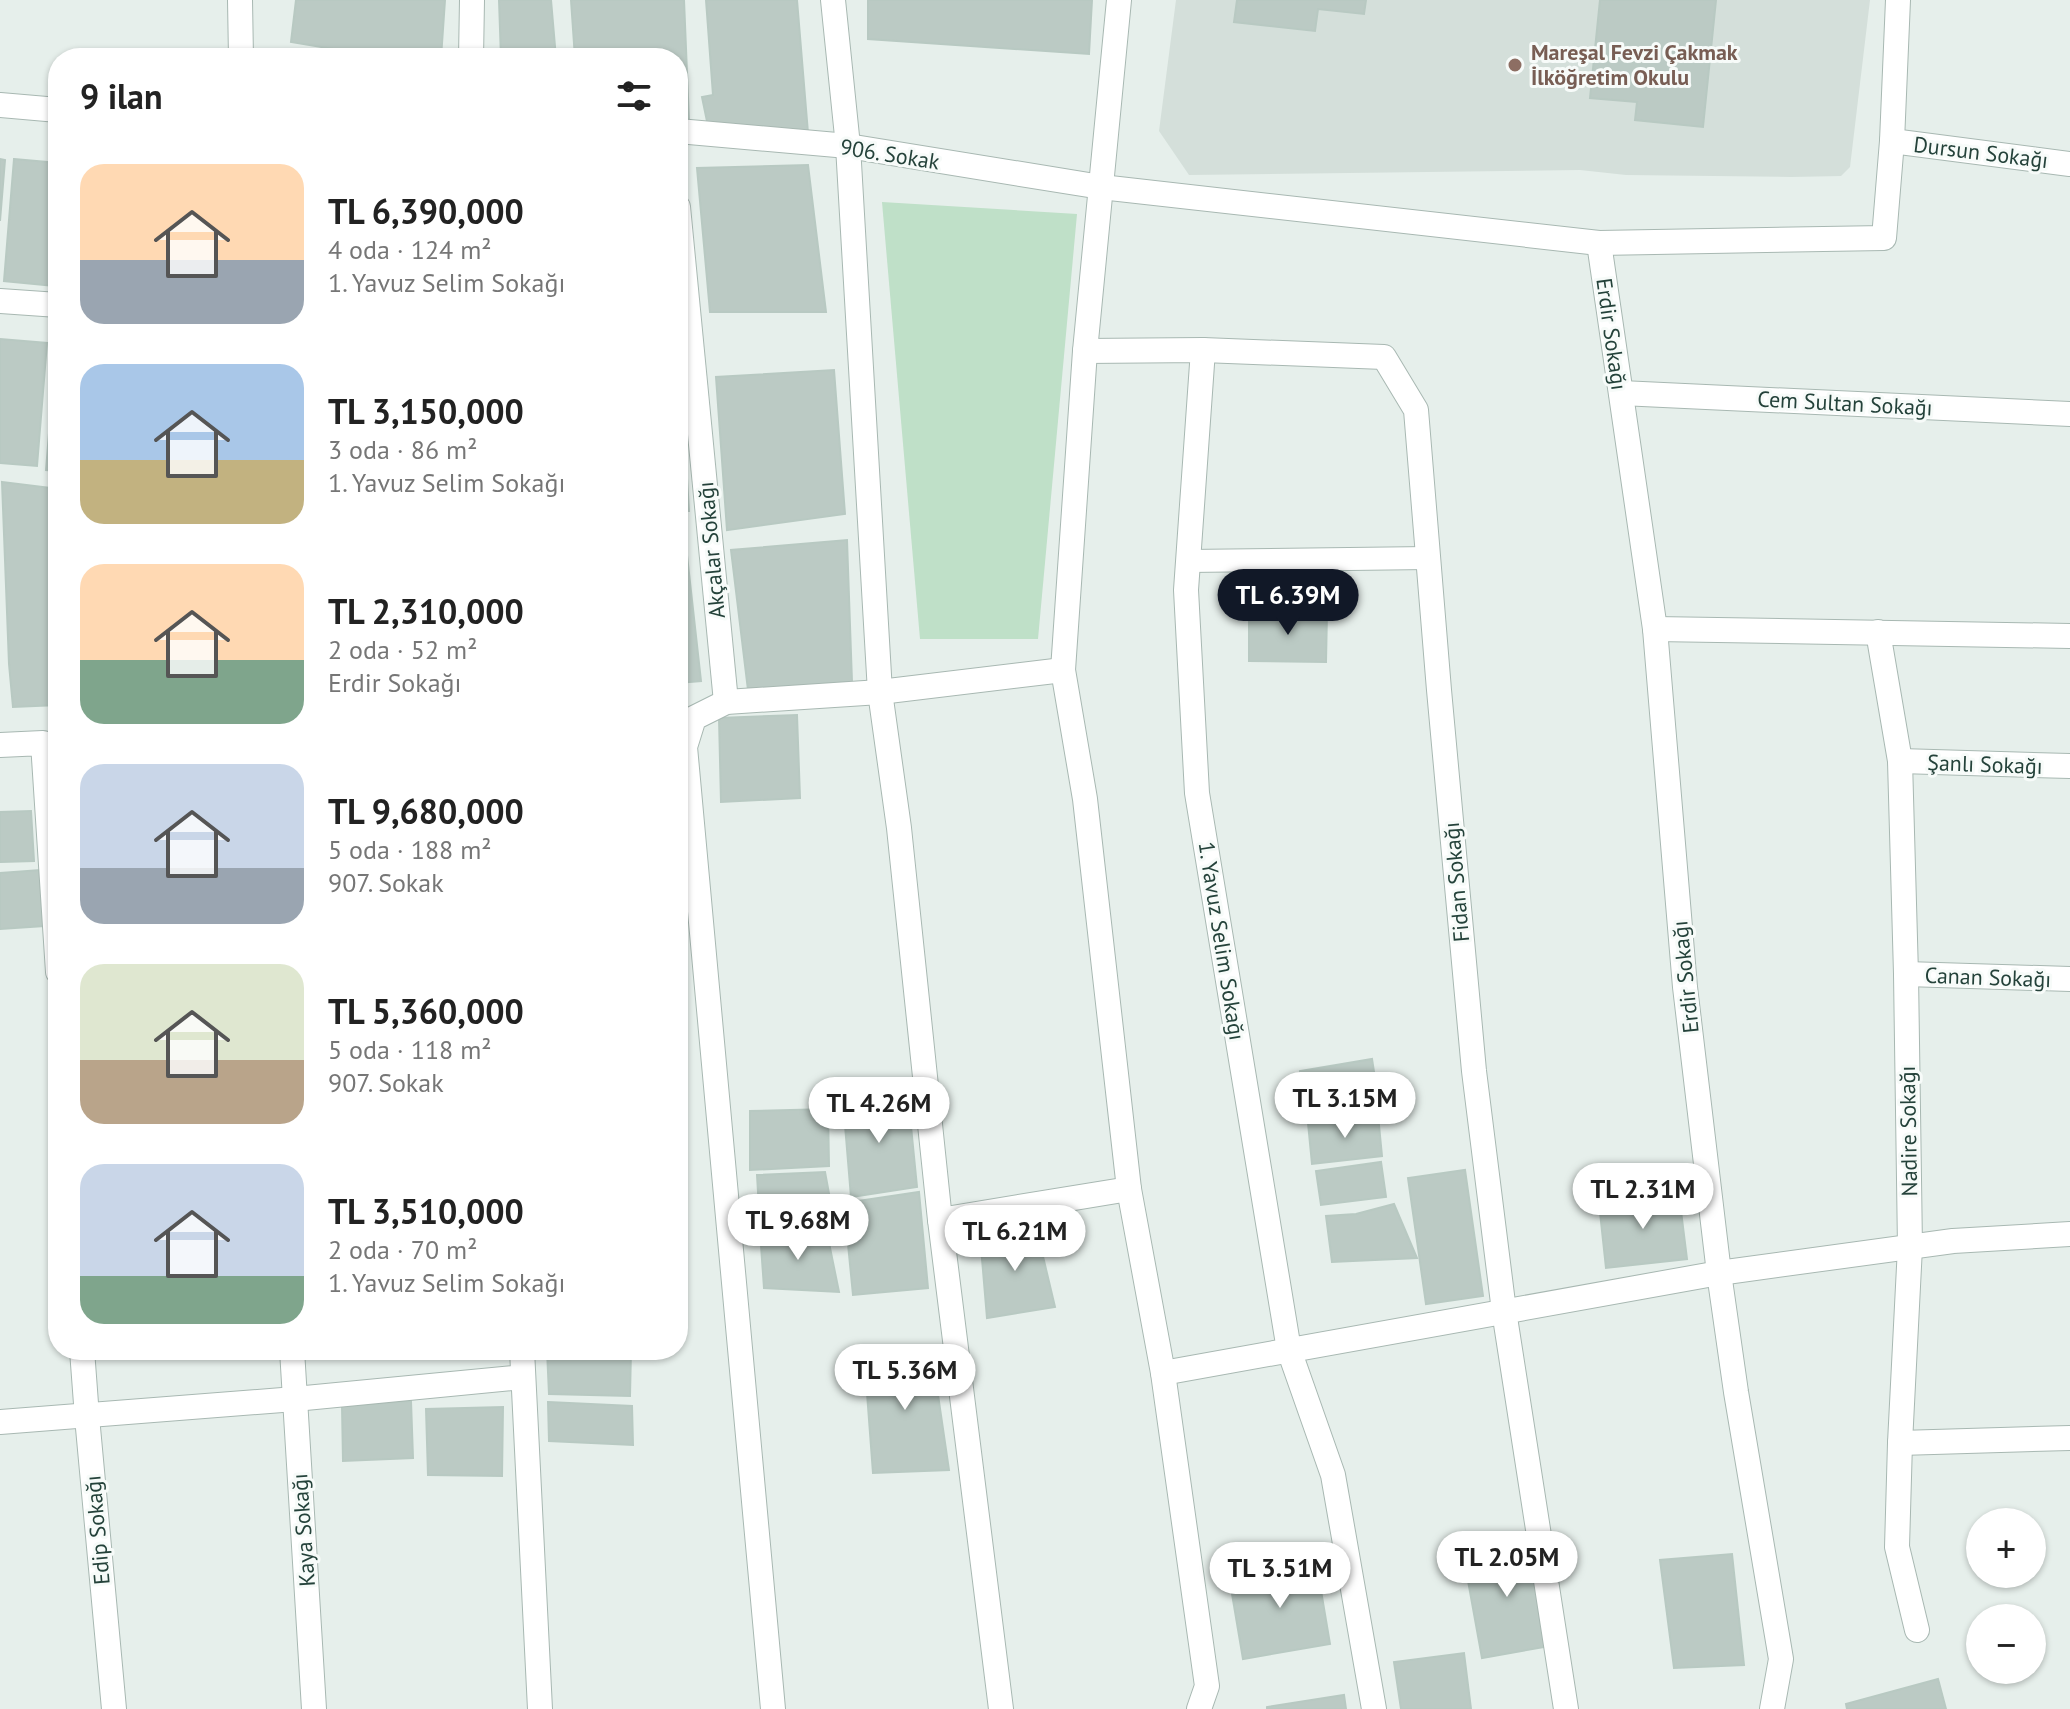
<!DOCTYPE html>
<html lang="tr">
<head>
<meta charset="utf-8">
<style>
	:root { --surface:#fff; --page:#f2f2f2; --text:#222; --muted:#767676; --accent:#111827 }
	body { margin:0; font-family:"PT Sans",sans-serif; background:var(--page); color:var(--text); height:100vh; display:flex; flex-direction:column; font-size:30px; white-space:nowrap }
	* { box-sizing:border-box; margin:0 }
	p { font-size:26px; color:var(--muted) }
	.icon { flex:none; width:44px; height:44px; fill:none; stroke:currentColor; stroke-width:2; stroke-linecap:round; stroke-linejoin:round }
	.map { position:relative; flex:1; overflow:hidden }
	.sheet { position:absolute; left:48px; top:48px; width:640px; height:1312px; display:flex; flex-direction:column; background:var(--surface); border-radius:32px; box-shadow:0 2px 6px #0004 }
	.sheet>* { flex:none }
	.fabs { position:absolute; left:1966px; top:1508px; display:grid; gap:16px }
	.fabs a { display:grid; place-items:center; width:80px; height:80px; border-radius:50%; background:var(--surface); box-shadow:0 2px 6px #0004; font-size:40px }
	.price { position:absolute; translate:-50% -68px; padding:0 18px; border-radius:28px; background:#fff; color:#222; font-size:26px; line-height:52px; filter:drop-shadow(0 2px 4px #0008) }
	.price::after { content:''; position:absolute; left:50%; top:48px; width:24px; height:18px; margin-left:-12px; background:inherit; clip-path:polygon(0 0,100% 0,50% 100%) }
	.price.on { background:var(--accent); color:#fff }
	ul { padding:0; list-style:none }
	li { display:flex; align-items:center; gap:24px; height:200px; padding:0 32px }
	li span { display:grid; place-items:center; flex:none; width:224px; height:160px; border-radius:24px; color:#555 }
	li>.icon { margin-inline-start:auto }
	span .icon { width:96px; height:96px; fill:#fffc; stroke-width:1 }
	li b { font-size:34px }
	h2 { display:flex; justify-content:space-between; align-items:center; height:96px; padding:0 32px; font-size:34px }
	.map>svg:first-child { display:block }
	.built { fill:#d4dfda }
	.green { fill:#bfe0c8 }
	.building { fill:#bbcac4; stroke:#b8c9c2; stroke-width:2 }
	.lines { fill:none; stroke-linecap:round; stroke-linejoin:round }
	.lane-casing { stroke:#a8b8b2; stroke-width:24 }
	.street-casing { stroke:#a8b8b2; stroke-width:26 }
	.lane { stroke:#fff; stroke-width:22 }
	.street { stroke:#fff; stroke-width:24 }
	.education-dot { fill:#8d6e63; stroke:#f7fbf9; stroke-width:3 }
	.labels { text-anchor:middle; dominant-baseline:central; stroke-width:6; stroke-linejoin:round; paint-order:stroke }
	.education-label { font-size:22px; font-weight:bold; fill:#785e54; stroke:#f7fbf9; text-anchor:start }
	.street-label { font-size:22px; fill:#24423a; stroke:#f7fbf9 }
</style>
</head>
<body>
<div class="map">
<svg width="2070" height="1709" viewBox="0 0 2070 1709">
	<rect width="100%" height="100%" fill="#e6efeb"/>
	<!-- built -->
	<polygon class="built" points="1176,0 1870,0 1850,167 1841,176 1791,177 1626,175 1580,170 1189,175 1159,131"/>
	<!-- green -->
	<polygon class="green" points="882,202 1077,214 1038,639 920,639"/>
	<!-- building -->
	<g class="building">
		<polygon points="296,0 445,0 441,58 387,58 291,42"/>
		<polygon points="499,0 551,0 556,58 501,58"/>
		<polygon points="571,0 684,0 689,121 678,121 678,58 575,58"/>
		<polygon points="706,0 797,0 808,133 709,131 702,97 713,95"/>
		<polygon points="868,0 1092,0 1089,54 868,39"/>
		<polygon points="1237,0 1366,0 1364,14 1318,9 1315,31 1234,22"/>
		<polygon points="1600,0 1716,0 1703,127 1635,120 1637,102 1590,98"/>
		<polygon points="0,159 5,160 0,221"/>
		<polygon points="14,159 58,163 58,233 54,286 4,281"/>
		<polygon points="808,165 826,312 710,312 697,168"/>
		<polygon points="0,339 47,343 37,466 0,463"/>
		<polygon points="56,347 58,347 58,471 46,470"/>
		<polygon points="678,364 680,364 689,511 678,511"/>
		<polygon points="834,370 845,514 727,530 716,377"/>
		<polygon points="2,482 58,489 58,705 13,707 9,664"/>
		<polygon points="847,540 852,682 748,690 731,550"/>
		<polygon points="686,546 701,681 678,683 678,547"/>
		<polygon points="1249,612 1327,612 1326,662 1249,661"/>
		<polygon points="797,715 800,798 721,802 719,718"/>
		<polygon points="31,811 34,861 0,862 0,812"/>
		<polygon points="40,870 44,926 0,929 0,873"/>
		<polygon points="1372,1059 1379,1104 1306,1114 1300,1071"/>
		<polygon points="908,1096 917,1187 851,1197 843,1101"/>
		<polygon points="828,1109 829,1166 750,1170 750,1111"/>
		<polygon points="1378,1115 1382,1156 1312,1164 1308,1123"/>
		<polygon points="1381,1162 1386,1197 1321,1205 1316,1171"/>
		<polygon points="1465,1170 1483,1296 1426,1304 1408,1178"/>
		<polygon points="825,1172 835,1226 760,1226 757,1175"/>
		<polygon points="919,1192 928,1288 853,1295 844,1203"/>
		<polygon points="1679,1195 1687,1259 1606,1268 1599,1203"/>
		<polygon points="1394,1204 1417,1258 1332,1262 1326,1216 1356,1214"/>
		<polygon points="1036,1227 1055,1307 987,1318 980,1235"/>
		<polygon points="760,1231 827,1233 839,1292 764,1288"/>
		<polygon points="931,1347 949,1470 873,1473 864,1353"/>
		<polygon points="427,1350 501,1350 501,1352 428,1359"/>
		<polygon points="547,1350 631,1350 630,1396 549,1394"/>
		<polygon points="411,1401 413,1458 343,1461 342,1406"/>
		<polygon points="548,1402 632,1406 633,1445 549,1441"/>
		<polygon points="503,1407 502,1476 428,1475 426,1409"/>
		<polygon points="1531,1540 1550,1646 1482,1658 1463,1553"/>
		<polygon points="1732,1554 1744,1665 1674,1668 1660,1560"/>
		<polygon points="1316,1561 1330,1644 1243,1659 1229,1576"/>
		<polygon points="1464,1653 1471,1709 1401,1709 1394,1662"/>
		<polygon points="1938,1679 1946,1709 1847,1709 1846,1704"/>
		<polygon points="1344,1695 1346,1709 1267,1709 1267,1707"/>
	</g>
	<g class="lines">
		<!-- lane casing -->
		<g class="lane-casing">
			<polyline id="lane" points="1188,561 1428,558"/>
		</g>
		<!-- street casing -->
		<g class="street-casing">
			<g id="street">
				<polyline points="240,0 241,58"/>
				<polyline points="833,0 848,146 880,692 899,828 940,1220 1001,1709"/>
				<polyline points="1119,0 1085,351 1063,670 1085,799 1129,1189 1163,1373 1207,1686 1199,1709"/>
				<polyline points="471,58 472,0"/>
				<polyline points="0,105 58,110"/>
				<polyline points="678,131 848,146 1101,187 1599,243 1884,238 1892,141 1898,0"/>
				<polyline points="1892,141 2070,164"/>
				<polyline points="678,207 726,702"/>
				<polyline points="1599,243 1655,629 1685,987 1719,1273 1736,1392 1781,1659 1772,1709"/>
				<polyline points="0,301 58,305"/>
				<polyline points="1203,350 1186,590 1197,793 1289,1350 1333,1475 1374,1709"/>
				<polyline points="1085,351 1203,350 1384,357 1416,410 1439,690 1474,1071 1504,1311 1566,1709"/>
				<polyline points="1621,393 2070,414"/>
				<polyline points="1655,629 2070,636"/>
				<polyline points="1878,632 1900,761 1906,974 1910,1247 1900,1443 1897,1547 1917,1630"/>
				<polyline points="0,745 43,743 58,972"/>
				<polyline points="1900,761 2070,766"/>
				<polyline points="1906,974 2070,979"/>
				<polyline points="940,1220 1129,1189"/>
				<polyline points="82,1350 87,1417 114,1709"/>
				<polyline points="292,1350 314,1709"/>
				<polyline points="522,1350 540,1709"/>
				<polyline points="1163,1373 1719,1273 1953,1241 2070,1234"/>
				<polyline points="0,1422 295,1399 523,1377"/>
				<polyline points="1900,1443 2070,1438"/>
				<polyline points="773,1709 685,747 694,718 726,702 880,692 1063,670"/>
			</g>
		</g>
		<!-- lane -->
		<use href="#lane" class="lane"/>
		<!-- street -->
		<use href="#street" class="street"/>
	</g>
	<!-- markers -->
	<circle class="education-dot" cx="1515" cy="65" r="8"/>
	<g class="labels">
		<!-- education labels -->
		<g class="education-label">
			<text x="1531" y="52">Mareşal Fevzi Çakmak<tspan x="1531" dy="25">İlköğretim Okulu</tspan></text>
		</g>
		<!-- street labels -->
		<g class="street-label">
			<text transform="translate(1981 152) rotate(7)">Dursun Sokağı</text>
			<text transform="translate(890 154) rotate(9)">906. Sokak</text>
			<text transform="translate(1612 334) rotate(82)">Erdir Sokağı</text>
			<text transform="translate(1845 403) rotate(3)">Cem Sultan Sokağı</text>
			<text transform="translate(711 550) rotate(-95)">Akçalar Sokağı</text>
			<text transform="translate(1985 764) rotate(2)">Şanlı Sokağı</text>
			<text transform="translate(1456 882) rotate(-95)">Fidan Sokağı</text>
			<text transform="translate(1222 941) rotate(81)">1. Yavuz Selim Sokağı</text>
			<text transform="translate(1685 977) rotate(-96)">Erdir Sokağı</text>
			<text transform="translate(1988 977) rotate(2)">Canan Sokağı</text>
			<text transform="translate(1908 1131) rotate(-91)">Nadire Sokağı</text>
			<text transform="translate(97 1530) rotate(-95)">Edip Sokağı</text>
			<text transform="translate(303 1530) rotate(-94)">Kaya Sokağı</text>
		</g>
	</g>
</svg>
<div class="fabs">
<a>+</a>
<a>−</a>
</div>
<b class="price on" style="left:1288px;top:637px">TL 6.39M</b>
<b class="price" style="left:1345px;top:1140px">TL 3.15M</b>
<b class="price" style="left:879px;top:1145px">TL 4.26M</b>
<b class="price" style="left:1643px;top:1231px">TL 2.31M</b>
<b class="price" style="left:798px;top:1262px">TL 9.68M</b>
<b class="price" style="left:1015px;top:1273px">TL 6.21M</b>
<b class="price" style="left:905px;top:1412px">TL 5.36M</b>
<b class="price" style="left:1507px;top:1599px">TL 2.05M</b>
<b class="price" style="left:1280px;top:1610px">TL 3.51M</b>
<section class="sheet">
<h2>9 ilan<svg class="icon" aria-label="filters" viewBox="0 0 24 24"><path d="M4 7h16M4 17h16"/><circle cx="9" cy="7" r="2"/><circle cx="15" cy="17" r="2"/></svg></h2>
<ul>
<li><span style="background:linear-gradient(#ffd9b3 60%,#9aa5b1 0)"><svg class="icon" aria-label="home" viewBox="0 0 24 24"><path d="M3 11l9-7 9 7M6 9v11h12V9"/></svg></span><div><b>TL 6,390,000</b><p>4 oda · 124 m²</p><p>1. Yavuz Selim Sokağı</p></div></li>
<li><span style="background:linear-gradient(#a9c7e8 60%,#c2b280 0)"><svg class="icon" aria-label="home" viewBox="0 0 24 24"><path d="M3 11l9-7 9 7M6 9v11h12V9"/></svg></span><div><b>TL 3,150,000</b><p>3 oda · 86 m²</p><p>1. Yavuz Selim Sokağı</p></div></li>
<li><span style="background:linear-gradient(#ffd9b3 60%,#7fa58c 0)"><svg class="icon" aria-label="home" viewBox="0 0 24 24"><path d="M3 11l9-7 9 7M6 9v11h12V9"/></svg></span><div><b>TL 2,310,000</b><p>2 oda · 52 m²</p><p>Erdir Sokağı</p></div></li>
<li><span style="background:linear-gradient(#c9d6e8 65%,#9aa5b1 0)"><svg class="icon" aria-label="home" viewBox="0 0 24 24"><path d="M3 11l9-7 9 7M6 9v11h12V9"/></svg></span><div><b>TL 9,680,000</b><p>5 oda · 188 m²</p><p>907. Sokak</p></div></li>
<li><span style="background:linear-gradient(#dfe7d0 60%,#b9a48a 0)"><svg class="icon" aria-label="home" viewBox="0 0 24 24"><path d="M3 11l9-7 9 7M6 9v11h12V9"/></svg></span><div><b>TL 5,360,000</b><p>5 oda · 118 m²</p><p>907. Sokak</p></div></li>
<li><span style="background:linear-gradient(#c9d6e8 70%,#7fa58c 0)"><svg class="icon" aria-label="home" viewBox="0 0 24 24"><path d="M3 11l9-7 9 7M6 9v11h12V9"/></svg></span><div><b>TL 3,510,000</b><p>2 oda · 70 m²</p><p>1. Yavuz Selim Sokağı</p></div></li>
</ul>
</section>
</div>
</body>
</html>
